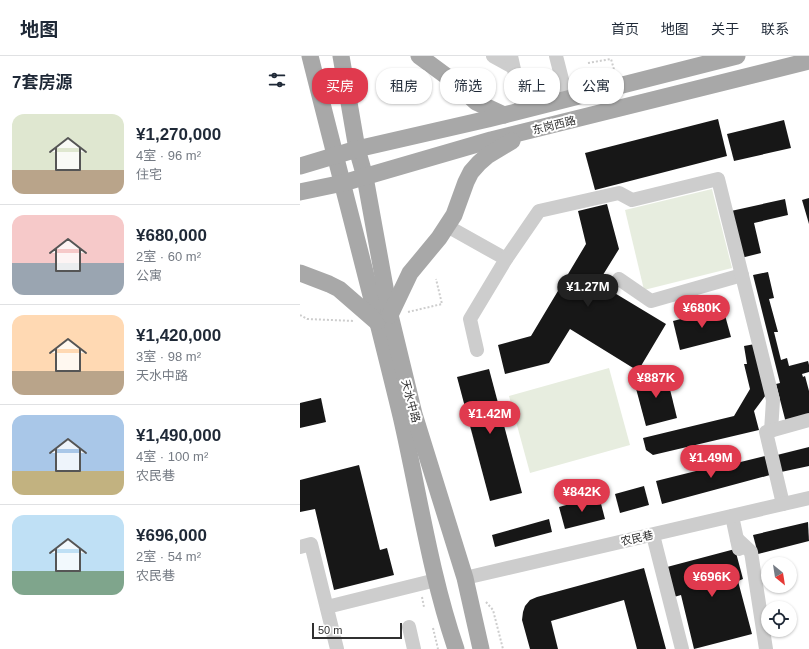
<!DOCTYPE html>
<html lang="zh">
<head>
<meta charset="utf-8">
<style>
	:root { --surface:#fff; --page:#f2f2f3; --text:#1f2937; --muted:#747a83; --line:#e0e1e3; --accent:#e03a4e }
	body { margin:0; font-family:Arial,"Noto Sans SC",sans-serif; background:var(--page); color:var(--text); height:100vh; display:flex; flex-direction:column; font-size:15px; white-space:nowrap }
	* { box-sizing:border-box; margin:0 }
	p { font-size:13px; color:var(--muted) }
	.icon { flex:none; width:22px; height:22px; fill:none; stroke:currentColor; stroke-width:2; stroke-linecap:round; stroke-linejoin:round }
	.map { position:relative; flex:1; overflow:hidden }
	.sheet { display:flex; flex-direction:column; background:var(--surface); width:300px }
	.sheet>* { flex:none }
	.top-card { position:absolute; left:12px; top:12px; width:380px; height:36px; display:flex; gap:8px }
	.needle { width:26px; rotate:150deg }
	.tools { position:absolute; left:461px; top:501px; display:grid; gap:8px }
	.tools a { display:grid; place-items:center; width:36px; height:36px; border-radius:50%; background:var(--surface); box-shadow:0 1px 3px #0004; font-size:20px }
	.scale { position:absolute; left:12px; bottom:10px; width:90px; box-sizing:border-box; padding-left:4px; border:2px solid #303030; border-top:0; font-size:11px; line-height:14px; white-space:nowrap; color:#303030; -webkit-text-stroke:3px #fff; paint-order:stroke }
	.price { position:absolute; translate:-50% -34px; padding:0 9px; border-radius:14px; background:var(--accent); color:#fff; font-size:13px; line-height:26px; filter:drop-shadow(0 1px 2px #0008) }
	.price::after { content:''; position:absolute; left:50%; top:24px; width:12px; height:9px; margin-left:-6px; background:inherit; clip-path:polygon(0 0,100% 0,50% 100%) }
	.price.current { background:#222; color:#fff }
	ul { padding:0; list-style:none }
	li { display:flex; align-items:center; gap:12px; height:100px; padding:0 12px }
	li+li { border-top:1px solid var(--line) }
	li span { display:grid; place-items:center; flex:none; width:112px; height:80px; border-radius:12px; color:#555 }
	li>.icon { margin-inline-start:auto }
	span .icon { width:48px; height:48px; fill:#fffc; stroke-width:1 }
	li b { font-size:17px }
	h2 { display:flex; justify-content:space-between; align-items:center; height:48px; padding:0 12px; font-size:17px }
	.chip { padding:0 14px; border-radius:16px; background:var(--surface); box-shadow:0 1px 3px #0004; font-size:14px; line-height:36px }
	.chip.current { background:var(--accent); color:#fff }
	header { display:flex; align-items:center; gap:24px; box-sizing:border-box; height:56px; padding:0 20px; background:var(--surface); border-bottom:1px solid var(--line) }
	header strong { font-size:19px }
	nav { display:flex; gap:22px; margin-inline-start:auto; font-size:14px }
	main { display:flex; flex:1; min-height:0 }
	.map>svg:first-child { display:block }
	.green { fill:#e7eddf }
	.building { fill:#171717 }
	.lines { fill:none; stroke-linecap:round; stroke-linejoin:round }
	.path { stroke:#cdcdcd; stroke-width:2; stroke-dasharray:2 2; stroke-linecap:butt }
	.minor { stroke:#cdcdcd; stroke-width:14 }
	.major { stroke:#a8a8a8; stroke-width:17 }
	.labels { text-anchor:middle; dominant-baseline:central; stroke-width:4; stroke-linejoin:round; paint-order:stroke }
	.street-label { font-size:11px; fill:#303030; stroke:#fff }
</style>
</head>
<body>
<header>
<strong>地图</strong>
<nav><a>首页</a><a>地图</a><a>关于</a><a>联系</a></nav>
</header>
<main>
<section class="sheet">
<h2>7套房源<svg class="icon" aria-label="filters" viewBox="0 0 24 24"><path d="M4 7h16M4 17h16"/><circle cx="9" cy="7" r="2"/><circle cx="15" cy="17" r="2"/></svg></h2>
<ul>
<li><span style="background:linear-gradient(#dfe7d0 70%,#b9a48a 0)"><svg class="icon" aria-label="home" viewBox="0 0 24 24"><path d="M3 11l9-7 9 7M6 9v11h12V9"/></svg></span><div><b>¥1,270,000</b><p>4室 · 96 m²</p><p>住宅</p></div></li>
<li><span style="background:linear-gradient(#f6c9c9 60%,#9aa5b1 0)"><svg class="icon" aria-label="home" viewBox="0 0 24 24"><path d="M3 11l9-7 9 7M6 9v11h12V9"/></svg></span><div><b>¥680,000</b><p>2室 · 60 m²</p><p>公寓</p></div></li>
<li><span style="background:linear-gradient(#ffd9b3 70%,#b9a48a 0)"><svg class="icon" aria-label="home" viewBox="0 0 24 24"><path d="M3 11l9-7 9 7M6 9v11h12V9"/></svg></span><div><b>¥1,420,000</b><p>3室 · 98 m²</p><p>天水中路</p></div></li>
<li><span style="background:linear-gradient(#a9c7e8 70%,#c2b280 0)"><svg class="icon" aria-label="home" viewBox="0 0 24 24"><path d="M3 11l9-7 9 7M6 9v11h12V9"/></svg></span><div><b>¥1,490,000</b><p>4室 · 100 m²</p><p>农民巷</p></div></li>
<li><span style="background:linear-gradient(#bfe0f5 70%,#7fa58c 0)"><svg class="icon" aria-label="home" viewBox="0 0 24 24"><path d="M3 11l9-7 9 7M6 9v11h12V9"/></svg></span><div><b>¥696,000</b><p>2室 · 54 m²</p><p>农民巷</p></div></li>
</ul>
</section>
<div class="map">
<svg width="509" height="593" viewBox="0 0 509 593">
	<rect width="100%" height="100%" fill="#fff"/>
	<!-- green -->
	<g class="green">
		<polygon points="412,133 432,212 344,234 325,154"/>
		<polygon points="309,312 330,389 230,417 209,340"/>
	</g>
	<!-- building -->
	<g class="building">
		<polygon points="418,63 427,100 295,134 285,97"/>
		<polygon points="484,64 491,92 434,105 427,78"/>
		<polygon points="509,142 509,168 502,144"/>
		<polygon points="485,143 488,159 454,167 461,197 441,202 431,155"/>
		<polygon points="307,148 319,193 298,227 366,268 338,315 270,273 249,307 205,318 198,289 231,280 286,188 278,155"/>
		<polygon points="468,216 474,242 469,243 478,276 474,276 481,304 487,302 489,310 508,305 509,309 509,316 502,318 503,321 505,320 509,335 509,361 486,367 476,328 480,327 453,219"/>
		<polygon points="423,252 431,281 380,294 373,265"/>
		<polygon points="455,288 468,336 454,355 459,374 353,399 346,394 343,382 434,360 450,333 444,308 447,308 444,290"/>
		<polygon points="189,313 222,437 190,445 157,321"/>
		<polygon points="366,317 377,362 346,370 334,325"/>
		<polygon points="21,342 26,366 0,372 0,347"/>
		<polygon points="509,391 509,410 481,416 477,399"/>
		<polygon points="465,400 470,419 362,448 356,425 412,411 412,413"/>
		<polygon points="59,409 80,494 87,492 94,519 34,534 15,453 0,456 0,424"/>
		<polygon points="344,430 349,449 320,457 315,438"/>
		<polygon points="299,440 305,463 265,473 259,451"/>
		<polygon points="249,463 252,476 195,491 192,479"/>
		<polygon points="508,466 509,485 458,498 453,479"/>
		<polygon points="435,493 443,523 438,525 452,578 394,593 381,539 374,541 367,511"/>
		<polygon points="344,512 366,593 337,593 324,544 251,565 258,593 230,593 222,564 223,556 225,550 230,544 237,541"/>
	</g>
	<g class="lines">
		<!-- path -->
		<g class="path">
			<polyline points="288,7 311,3 315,17"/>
			<polyline points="108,256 142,248 136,223"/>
			<polyline points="0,259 7,263 54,265"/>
			<polyline points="122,541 124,551"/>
			<polyline points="186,546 193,554 203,593"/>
			<polyline points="133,572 138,593"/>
		</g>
		<!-- minor -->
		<g class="minor">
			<polyline points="193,0 213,11"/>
			<polyline points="211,0 223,54"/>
			<polyline points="256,0 267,43"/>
			<polyline points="147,170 206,203"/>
			<polyline points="319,223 351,245 442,219"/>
			<polyline points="177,294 170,263 206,203 239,155 319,137 332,144 418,123 473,344 471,375"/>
			<polyline points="483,448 466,376 509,364"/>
			<polyline points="432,460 439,493"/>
			<polyline points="353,479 382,593"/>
			<polyline points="437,483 451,496 466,593"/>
			<polyline points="0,491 11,488 37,593"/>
			<polyline points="165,522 509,442"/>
			<polyline points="27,551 136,524"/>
			<polyline points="109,571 114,593"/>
		</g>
		<!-- major -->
		<g class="major">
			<path d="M10 0C40 120 72 240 101 360 119 438 130 517 156 593"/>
			<polyline points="41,0 57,93 65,121 90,259 114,358 165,522 181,593"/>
			<polyline points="119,0 153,25 176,46 204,59"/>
			<polyline points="0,110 57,93 188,63 437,0"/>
			<polyline points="0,136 43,127 191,84 509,5"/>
			<polyline points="0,217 29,228 39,233 77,266"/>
			<polyline points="90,259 110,217 139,182 154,159 166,126 171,116 179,107 187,100 212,85"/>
		</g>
	</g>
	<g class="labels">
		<!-- street labels -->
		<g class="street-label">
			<text transform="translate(254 69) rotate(-14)">东岗西路</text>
			<text transform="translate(111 345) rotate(75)">天水中路</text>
			<text transform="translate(337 482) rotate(-13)">农民巷</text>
		</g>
	</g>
</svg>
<div class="tools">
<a><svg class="needle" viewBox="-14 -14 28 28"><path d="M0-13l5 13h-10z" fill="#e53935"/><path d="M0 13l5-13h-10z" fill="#747a83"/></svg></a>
<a><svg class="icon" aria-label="locate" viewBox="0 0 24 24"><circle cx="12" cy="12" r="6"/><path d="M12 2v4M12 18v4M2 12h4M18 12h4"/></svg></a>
</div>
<div class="scale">50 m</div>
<b class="price current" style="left:288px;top:252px">¥1.27M</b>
<b class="price" style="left:402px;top:273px">¥680K</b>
<b class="price" style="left:356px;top:343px">¥887K</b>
<b class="price" style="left:190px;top:379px">¥1.42M</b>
<b class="price" style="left:411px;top:423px">¥1.49M</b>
<b class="price" style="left:282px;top:457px">¥842K</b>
<b class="price" style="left:412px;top:542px">¥696K</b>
<div class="top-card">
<a class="chip current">买房</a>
<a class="chip">租房</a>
<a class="chip">筛选</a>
<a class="chip">新上</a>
<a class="chip">公寓</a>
</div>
</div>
</main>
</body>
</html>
